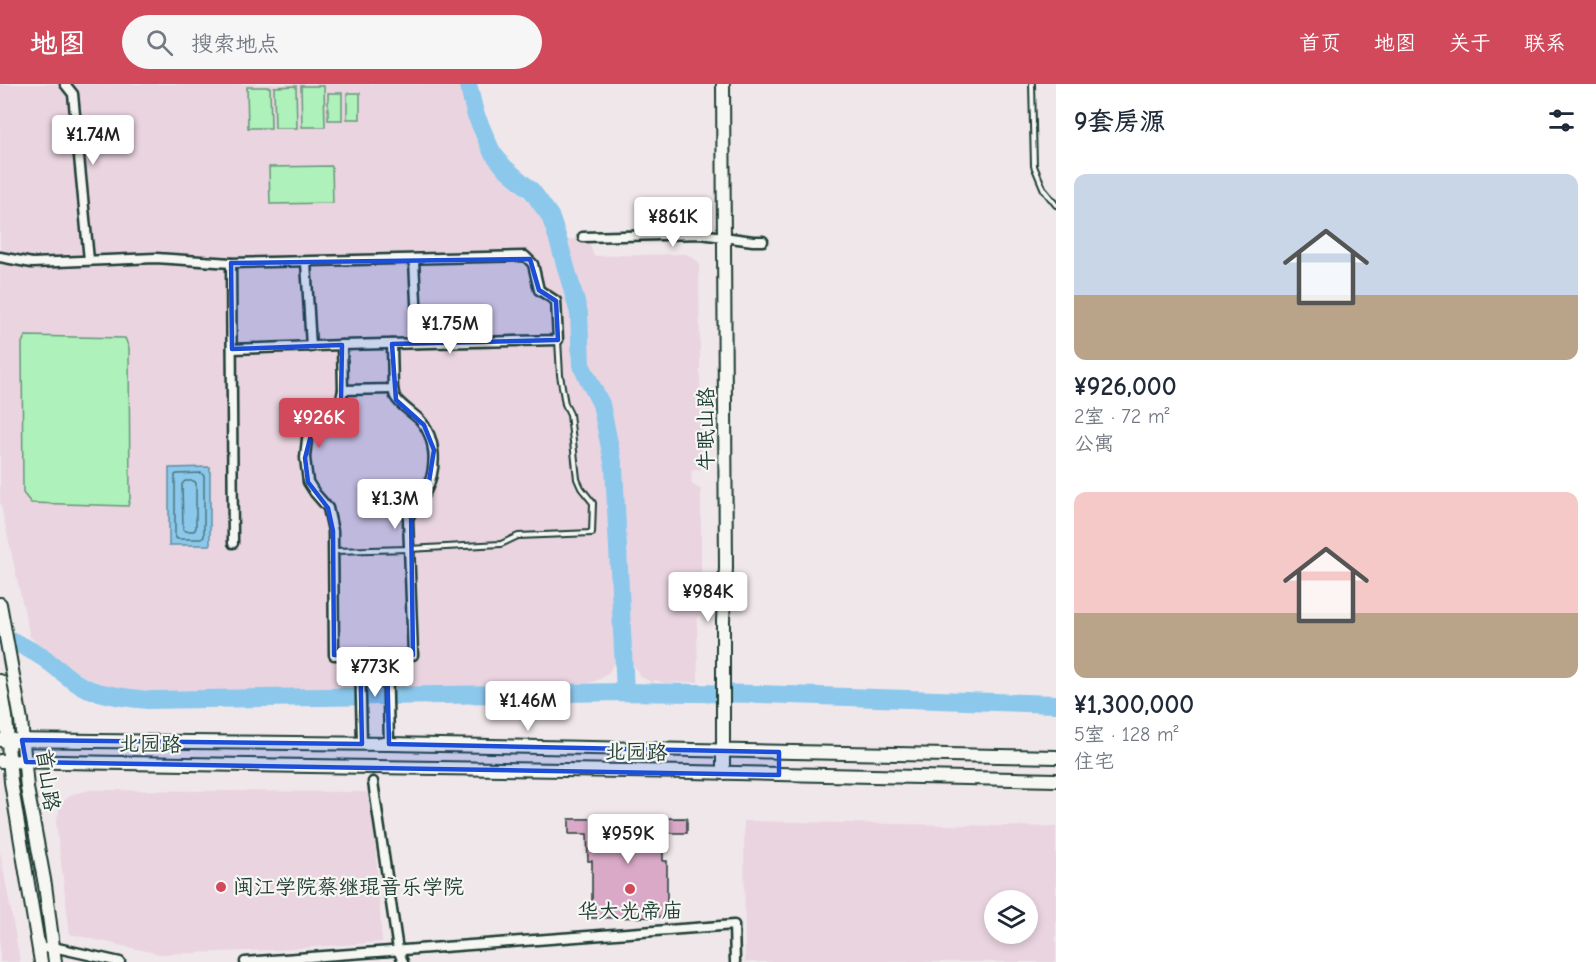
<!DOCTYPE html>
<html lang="zh">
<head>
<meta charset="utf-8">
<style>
	:root { --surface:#fff; --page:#f6f6f7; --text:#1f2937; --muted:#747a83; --accent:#d1495b }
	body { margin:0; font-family:"Comic Neue","LXGW WenKai TC",sans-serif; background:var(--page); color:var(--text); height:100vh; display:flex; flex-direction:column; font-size:22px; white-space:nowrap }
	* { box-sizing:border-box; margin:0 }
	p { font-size:20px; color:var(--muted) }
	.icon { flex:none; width:33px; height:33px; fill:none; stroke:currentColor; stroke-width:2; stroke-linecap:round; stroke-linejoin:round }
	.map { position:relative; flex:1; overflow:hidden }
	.side { display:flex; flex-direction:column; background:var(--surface); width:540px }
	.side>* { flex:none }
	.fabs { position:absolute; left:984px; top:806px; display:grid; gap:12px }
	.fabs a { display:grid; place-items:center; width:54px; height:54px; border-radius:50%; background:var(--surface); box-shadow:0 3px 9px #0003; font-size:30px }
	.price { position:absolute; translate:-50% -51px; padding:0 14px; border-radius:6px; background:#fff; color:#222; font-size:20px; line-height:39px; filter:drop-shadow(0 2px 3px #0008) }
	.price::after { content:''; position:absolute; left:50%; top:36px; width:18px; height:14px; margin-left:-9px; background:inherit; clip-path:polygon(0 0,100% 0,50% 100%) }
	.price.active { background:var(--accent); color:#fff }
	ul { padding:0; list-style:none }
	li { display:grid; align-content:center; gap:12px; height:318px; padding:0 18px }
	li span { display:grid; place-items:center; height:186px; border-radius:12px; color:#555 }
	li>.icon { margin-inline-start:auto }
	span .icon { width:108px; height:108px; fill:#fffc; stroke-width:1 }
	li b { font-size:26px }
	h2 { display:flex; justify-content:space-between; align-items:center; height:72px; padding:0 18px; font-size:26px }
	header { display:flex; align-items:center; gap:36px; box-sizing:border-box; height:84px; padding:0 30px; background:var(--accent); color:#fff }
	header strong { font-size:28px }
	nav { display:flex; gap:33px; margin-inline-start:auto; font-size:21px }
	.search { width:420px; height:54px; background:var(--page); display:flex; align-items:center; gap:15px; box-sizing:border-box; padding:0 21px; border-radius:33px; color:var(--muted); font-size:22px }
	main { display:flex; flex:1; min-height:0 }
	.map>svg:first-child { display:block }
	.built { fill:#e9d4e0; fill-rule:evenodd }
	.green { fill:#aef1bb; stroke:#669778; stroke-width:1.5 }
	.water { fill:#8cc8ec; stroke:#6090a2; stroke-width:1.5 }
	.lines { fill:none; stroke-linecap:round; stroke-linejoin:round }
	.shore { stroke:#4b757e; stroke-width:1.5 }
	.river { stroke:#8cc8ec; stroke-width:18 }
	.building { fill:#daa9c8; stroke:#1f3d34; stroke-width:1.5 }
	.lane-casing { stroke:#1f3d34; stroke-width:8 }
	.street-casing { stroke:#1f3d34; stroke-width:13 }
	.secondary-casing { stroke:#1f3d34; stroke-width:16 }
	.lane { stroke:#f6f6f2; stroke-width:4 }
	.street { stroke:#f6f6f2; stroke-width:8 }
	.secondary { stroke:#f6f6f2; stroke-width:12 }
	.marked { fill:#1d4ed8; fill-opacity:0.2; stroke:#1d4ed8; stroke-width:4.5; stroke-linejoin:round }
	.poi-dot { fill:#d1495b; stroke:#f6f6f2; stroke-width:2 }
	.labels { text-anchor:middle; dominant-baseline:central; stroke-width:4.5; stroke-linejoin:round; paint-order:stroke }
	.street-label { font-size:21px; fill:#1f3d34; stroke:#f6f6f2 }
	.poi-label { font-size:21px; fill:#1f3d34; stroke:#f6f6f2; text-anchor:start }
</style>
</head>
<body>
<header>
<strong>地图</strong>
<div class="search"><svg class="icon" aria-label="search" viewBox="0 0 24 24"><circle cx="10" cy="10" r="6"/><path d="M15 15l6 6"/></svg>搜索地点</div>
<nav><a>首页</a><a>地图</a><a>关于</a><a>联系</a></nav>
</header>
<main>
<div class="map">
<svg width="1056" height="878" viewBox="0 0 1056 878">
	<rect width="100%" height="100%" fill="#f0e7ea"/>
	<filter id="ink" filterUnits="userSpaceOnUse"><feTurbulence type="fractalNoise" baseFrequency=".0167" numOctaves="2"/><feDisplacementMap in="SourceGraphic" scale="12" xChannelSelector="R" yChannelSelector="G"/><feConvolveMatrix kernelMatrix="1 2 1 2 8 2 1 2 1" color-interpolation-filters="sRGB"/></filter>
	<g filter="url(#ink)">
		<!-- built -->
		<g class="built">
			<polygon points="0,0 459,0 464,21 470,40 484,72 495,87 522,111 540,131 547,143 559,177 571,174 565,156 587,154 594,172 686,170 699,178 701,385 691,387 692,400 701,406 701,517 697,539 698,598 665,599 655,596 653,599 640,592 633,580 631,574 622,389 615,345 606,313 589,286 588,281 586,272 588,255 587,233 571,178 560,181 574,237 574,276 575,285 591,308 595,319 607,379 614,538 614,578 610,587 602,594 593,598 581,600 339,605 129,607 111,603 87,594 70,585 30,553 0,417"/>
			<polygon points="91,706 367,708 375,755 382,858 276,866 159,870 70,850 56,739 61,719 73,710"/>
			<path d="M744 737 1056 743V878H745ZM994 816H1028V849H994Z"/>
			<polygon points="0,767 20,877 20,878 0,878"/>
		</g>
		<!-- green -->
		<g class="green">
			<polygon points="296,2 297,44 275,44 274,3"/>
			<polygon points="301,2 324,2 325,43 302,43"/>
			<polygon points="247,3 270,3 271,44 248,44"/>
			<rect x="328" y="9" width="14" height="27"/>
			<rect x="347" y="9" width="13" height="26"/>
			<polygon points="332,82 333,119 270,120 269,83"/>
			<polygon points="25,252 125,254 129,264 130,415 128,422 31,419 23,409 22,259"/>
		</g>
		<!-- water -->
		<polygon class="water" points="210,383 210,461 169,461 169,384"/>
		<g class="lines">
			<!-- shore -->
			<g class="shore">
				<polygon points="201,389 204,392 204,453 201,455 177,455 175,452 175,391 177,390"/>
				<polygon points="185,397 194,397 196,399 196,444 194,447 185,447 183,445 182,400"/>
			</g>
			<!-- river -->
			<g class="river">
				<polyline points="468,0 475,29 492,68 504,83 532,107 550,132 557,152 579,229 581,281 601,320 614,383 625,608"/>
				<path d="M0 551C14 558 29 564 42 573 59 584 72 600 92 606 110 612 129 614 148 616L625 608 760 610 1056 620"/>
			</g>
		</g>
		<!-- building -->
		<polygon class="building" points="687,734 687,749 663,749 663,777 667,777 667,833 592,834 592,777 588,777 587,750 569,750 569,735"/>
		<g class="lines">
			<!-- lane casing -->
			<g class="lane-casing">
				<g id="lane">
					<polyline points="1032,0 1034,82 1044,106 1056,121"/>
					<polyline points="334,467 409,465 501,460 518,452 592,449 593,419 581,404 577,395 570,330 565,320 560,291 558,256"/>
				</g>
			</g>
			<!-- street casing -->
			<g class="street-casing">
				<g id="street">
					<polyline points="65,0 73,10 89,176"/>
					<polyline points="583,153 701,150 753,157 763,157"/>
					<polyline points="0,173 32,179 156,174 231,179 525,172 533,180 539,206 556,217 558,256 342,261"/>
					<polyline points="414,176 418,259"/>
					<polyline points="306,178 311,263"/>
					<polyline points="231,179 233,459"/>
					<polyline points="232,265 342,261 343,306 341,315 325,327 313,343 307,355 305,374 308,398 315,409 328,424 333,447 334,571 360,571 362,660"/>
					<polyline points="343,306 393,305 392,260"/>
					<polyline points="360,571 387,571"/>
					<path d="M389 660 387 571H413L408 435C412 425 421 417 426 407 437 385 437 355 420 336 414 330 399 320 396 314 394 312 394 308 393 305"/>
					<polyline points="373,698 398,866 403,878"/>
					<polyline points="39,865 53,863 120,878"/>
					<polyline points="245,878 734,841 735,878"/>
				</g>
			</g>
			<!-- secondary casing -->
			<g class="secondary-casing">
				<g id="secondary">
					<polyline points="723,0 726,484 723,536 723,689"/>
					<polyline points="0,520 21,636 27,704 45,801 55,878"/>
					<polyline points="0,597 6,633 11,698 41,878"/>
					<polyline points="0,656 389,660 1056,673"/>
					<polyline points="0,677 691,688 1056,696"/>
				</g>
			</g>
			<!-- lane -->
			<use href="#lane" class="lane"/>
			<!-- street -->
			<use href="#street" class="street"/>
			<!-- secondary -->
			<use href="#secondary" class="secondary"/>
		</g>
	</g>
	<!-- marked area -->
	<path class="marked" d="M530 175 539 206 556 217 558 256 392 260 396 316 424 341 434 366 428 404 411 429 413 571H387L389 660 779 668V691L26 678 22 656 362 660 360 571H334L333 447 328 424 308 398 305 374 313 343 341 315 342 261 232 265 231 179Z"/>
	<!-- markers -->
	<g class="poi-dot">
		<circle cx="221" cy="803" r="6"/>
		<circle cx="630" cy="805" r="6"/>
	</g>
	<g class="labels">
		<!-- street labels -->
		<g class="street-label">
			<text transform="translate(706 345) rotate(-90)">牛眠山路</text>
			<text transform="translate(150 660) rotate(1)">北园路</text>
			<text transform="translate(636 668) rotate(1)">北园路</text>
			<text transform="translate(48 696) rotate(82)">首山路</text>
		</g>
		<!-- poi labels -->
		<g class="poi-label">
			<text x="233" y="803">闽江学院蔡继琨音乐学院</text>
			<text x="630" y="827" text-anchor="middle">华大光帝庙</text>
		</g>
	</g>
</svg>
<div class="fabs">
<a><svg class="icon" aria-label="layers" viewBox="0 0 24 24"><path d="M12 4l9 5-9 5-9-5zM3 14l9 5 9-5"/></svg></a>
</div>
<b class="price" style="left:93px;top:82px">¥1.74M</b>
<b class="price" style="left:673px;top:164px">¥861K</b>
<b class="price" style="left:450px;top:271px">¥1.75M</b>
<b class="price active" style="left:319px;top:365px">¥926K</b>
<b class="price" style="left:395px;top:446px">¥1.3M</b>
<b class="price" style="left:708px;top:539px">¥984K</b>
<b class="price" style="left:375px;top:614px">¥773K</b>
<b class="price" style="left:528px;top:648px">¥1.46M</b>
<b class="price" style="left:628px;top:781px">¥959K</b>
</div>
<section class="side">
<h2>9套房源<svg class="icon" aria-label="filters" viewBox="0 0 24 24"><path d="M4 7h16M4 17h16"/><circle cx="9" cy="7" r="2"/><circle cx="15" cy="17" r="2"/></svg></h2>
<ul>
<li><span style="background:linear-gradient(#c9d6e8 65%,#b9a48a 0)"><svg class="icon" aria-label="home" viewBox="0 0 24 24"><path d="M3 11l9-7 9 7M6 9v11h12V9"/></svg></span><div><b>¥926,000</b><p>2室 · 72 m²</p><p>公寓</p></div></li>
<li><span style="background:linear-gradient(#f6c9c9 65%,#b9a48a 0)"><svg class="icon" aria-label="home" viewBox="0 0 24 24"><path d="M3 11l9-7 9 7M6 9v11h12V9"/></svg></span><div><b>¥1,300,000</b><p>5室 · 128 m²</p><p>住宅</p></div></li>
</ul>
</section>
</main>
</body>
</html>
